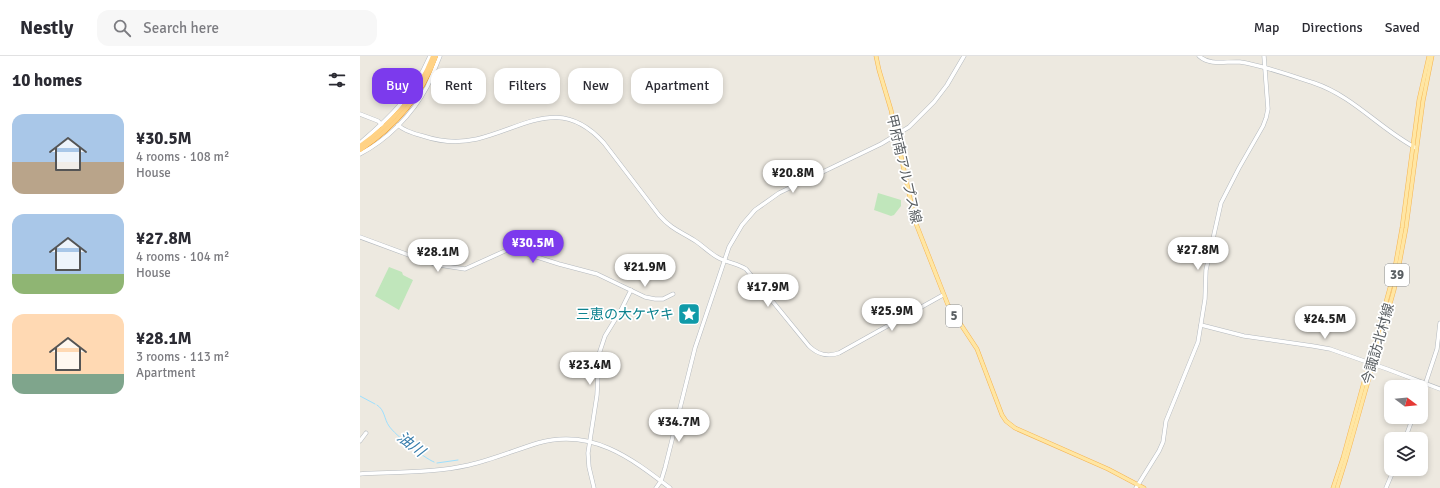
<!DOCTYPE html>
<html lang="en">
<head>
<meta charset="utf-8">
<style>
	:root { --surface:#fff; --page:#f7f7f7; --text:#2b2b33; --muted:#7c7c81; --line:#e1e1e2; --accent:#7c3aed }
	body { margin:0; font-family:Signika,"Noto Sans JP",sans-serif; background:var(--page); color:var(--text); height:100vh; display:flex; flex-direction:column; font-size:15px; white-space:nowrap }
	* { box-sizing:border-box; margin:0 }
	p { font-size:13px; color:var(--muted) }
	.icon { flex:none; width:22px; height:22px; fill:none; stroke:currentColor; stroke-width:2; stroke-linecap:round; stroke-linejoin:round }
	.map { position:relative; flex:1; overflow:hidden }
	.sheet { display:flex; flex-direction:column; background:var(--surface); width:360px }
	.sheet>* { flex:none }
	.top-card { position:absolute; left:12px; top:12px; width:380px; height:36px; display:flex; gap:8px }
	.needle { width:26px; rotate:106deg }
	.tools { position:absolute; left:1024px; top:324px; display:grid; gap:8px }
	.tools a { display:grid; place-items:center; width:44px; height:44px; border-radius:8px; background:var(--surface); box-shadow:0 2px 6px #0003; font-size:20px }
	.price { position:absolute; translate:-50% -34px; padding:0 9px; border-radius:14px; background:#fff; color:#222; font-size:13px; line-height:26px; filter:drop-shadow(0 1px 2px #0008) }
	.price::after { content:''; position:absolute; left:50%; top:24px; width:12px; height:9px; margin-left:-6px; background:inherit; clip-path:polygon(0 0,100% 0,50% 100%) }
	.price.current { background:var(--accent); color:#fff }
	ul { padding:0; list-style:none }
	li { display:flex; align-items:center; gap:12px; height:100px; padding:0 12px }
	li span { display:grid; place-items:center; flex:none; width:112px; height:80px; border-radius:12px; color:#555 }
	li>.icon { margin-inline-start:auto }
	span .icon { width:48px; height:48px; fill:#fffc; stroke-width:1 }
	li b { font-size:17px }
	h2 { display:flex; justify-content:space-between; align-items:center; height:48px; padding:0 12px; font-size:17px }
	.pill { padding:0 14px; border-radius:12px; background:var(--surface); box-shadow:0 2px 6px #0003; font-size:14px; line-height:36px }
	.pill.current { background:var(--accent); color:#fff }
	header { display:flex; align-items:center; gap:24px; box-sizing:border-box; height:56px; padding:0 20px; background:var(--surface); border-bottom:1px solid var(--line) }
	header strong { font-size:19px }
	nav { display:flex; gap:22px; margin-inline-start:auto; font-size:14px }
	.search { width:280px; height:36px; background:var(--page); display:flex; align-items:center; gap:10px; box-sizing:border-box; padding:0 14px; border-radius:12px; color:var(--muted); font-size:15px }
	main { display:flex; flex:1; min-height:0 }
	.map>svg:first-child { display:block }
	.green { fill:#c0e6bb }
	.lines { fill:none; stroke-linecap:round; stroke-linejoin:round }
	.stream { stroke:#9ee0ff; stroke-width:1 }
	.secondary-casing { stroke:#b4b9be; stroke-width:4.5 }
	.primary-casing { stroke:#f6b450; stroke-width:4.5 }
	.highway-casing { stroke:#ed8800; stroke-width:5 }
	.secondary { stroke:#fff; stroke-width:3.5 }
	.primary { stroke:#ffe6a3; stroke-width:3.5 }
	.highway { stroke:#ffd285; stroke-width:4 }
	.labels { text-anchor:middle; dominant-baseline:central; stroke-width:3.5; stroke-linejoin:round; paint-order:stroke }
	.shield { fill:#fff; stroke:#8b8e91; stroke-width:1 }
	.shield-label { font-size:13px; font-weight:bold; fill:#595e62 }
	.street-label { font-size:14px; fill:#595e62; stroke:#fff }
	.culture-label { font-size:14px; fill:#0d838f; stroke:#fff; text-anchor:end }
	.water-label { font-size:15px; font-style:italic; fill:#367cab; stroke:#fff }
</style>
</head>
<body>
<header>
<strong>Nestly</strong>
<div class="search"><svg class="icon" aria-label="search" viewBox="0 0 24 24"><circle cx="10" cy="10" r="6"/><path d="M15 15l6 6"/></svg>Search here</div>
<nav><a>Map</a><a>Directions</a><a>Saved</a></nav>
</header>
<main>
<section class="sheet">
<h2>10 homes<svg class="icon" aria-label="filters" viewBox="0 0 24 24"><path d="M4 7h16M4 17h16"/><circle cx="9" cy="7" r="2"/><circle cx="15" cy="17" r="2"/></svg></h2>
<ul>
<li><span style="background:linear-gradient(#a9c7e8 60%,#b9a48a 0)"><svg class="icon" aria-label="home" viewBox="0 0 24 24"><path d="M3 11l9-7 9 7M6 9v11h12V9"/></svg></span><div><b>¥30.5M</b><p>4 rooms · 108 m²</p><p>House</p></div></li>
<li><span style="background:linear-gradient(#a9c7e8 75%,#8fb573 0)"><svg class="icon" aria-label="home" viewBox="0 0 24 24"><path d="M3 11l9-7 9 7M6 9v11h12V9"/></svg></span><div><b>¥27.8M</b><p>4 rooms · 104 m²</p><p>House</p></div></li>
<li><span style="background:linear-gradient(#ffd9b3 75%,#7fa58c 0)"><svg class="icon" aria-label="home" viewBox="0 0 24 24"><path d="M3 11l9-7 9 7M6 9v11h12V9"/></svg></span><div><b>¥28.1M</b><p>3 rooms · 113 m²</p><p>Apartment</p></div></li>
</ul>
</section>
<div class="map">
<svg width="1080" height="432" viewBox="0 0 1080 432">
	<rect width="100%" height="100%" fill="#ede9e0"/>
	<!-- green -->
	<g class="green">
		<polygon points="518,137 541,144 541,150 534,159 531,160 514,154"/>
		<polygon points="29,211 42,216 43,219 53,224 39,254 15,240"/>
	</g>
	<g class="lines">
		<!-- stream -->
		<g class="stream">
			<polyline points="0,340 15,348"/>
			<path d="M17 349C25 354 24 363 29 370 35 379 64 402 74 406"/>
			<polyline points="77,407 98,404"/>
		</g>
		<!-- secondary casing -->
		<g class="secondary-casing">
			<g id="secondary">
				<path d="M839 0C850 10 866 5 880 6 902 9 932 20 954 27 993 40 1020 73 1056 92"/>
				<polyline points="0,58 18,65 22,69"/>
				<path d="M38 69C44 75 55 78 63 80 81 86 99 87 117 83 166 71 201 39 244 87L299 159C312 174 322 176 337 186 344 191 350 197 357 201 367 207 377 207 386 213L449 290C457 298 468 301 479 297L583 239"/>
				<path d="M0 87C32 60 53 39 70 0"/>
				<path d="M0 98C27 84 52 59 67 31 72 21 76 10 80 0"/>
				<polyline points="0,181 65,205 79,209 105,213 147,194 155,194 199,208 237,218 285,241 295,243 303,243 313,238"/>
				<polyline points="841,269 884,280 953,290 970,293 1027,313 1080,333"/>
				<polyline points="1061,341 1077,293 1080,267"/>
				<polyline points="1045,383 1053,361"/>
				<polyline points="0,385 6,377"/>
				<path d="M0 418C36 416 74 417 109 409 132 404 155 394 178 387 231 372 270 401 310 432"/>
				<polyline points="234,432 229,411 228,397 237,339 239,298 245,280 261,254 271,234"/>
				<polyline points="296,432 301,425 305,412 335,292 369,191 382,169 395,154 419,137 521,88 549,71 574,46 587,29 604,0"/>
				<polyline points="776,432 799,395 803,386 806,365 838,286 845,243 846,214 861,147 879,112 903,70 906,62 908,53 904,0"/>
				<polyline points="1026,432 1034,413"/>
			</g>
		</g>
		<!-- primary casing -->
		<g class="primary-casing">
			<g id="primary">
				<polyline points="516,0 519,14 531,54 555,165 588,249 617,293 642,359 646,365 655,372 748,413 784,432"/>
				<polyline points="973,432 983,402 1034,217 1042,172 1059,44 1069,0"/>
				<polyline points="977,432 986,403 1034,234 1040,204 1046,172 1063,45 1072,0"/>
			</g>
		</g>
		<!-- highway casing -->
		<g class="highway-casing">
			<g id="highway">
				<path d="M0 90C32 68 59 37 73 0"/>
				<path d="M0 94C35 71 62 39 76 0"/>
			</g>
		</g>
		<!-- secondary -->
		<use href="#secondary" class="secondary"/>
		<!-- primary -->
		<use href="#primary" class="primary"/>
		<!-- highway -->
		<use href="#highway" class="highway"/>
	</g>
	<!-- icons -->
	<defs>
		<g id="sight-square" transform="scale(1.15)"><rect x="-9" y="-9" width="18" height="18" rx="4" fill="#0f9aa8" stroke="#fff"/><path d="M0-6L1.8-2.2L6-1.7L2.9 1.2L3.7 5.4L0 3.3L-3.7 5.4L-2.9 1.2L-6-1.7L-1.8-2.2Z" fill="#fff"/></g>
	</defs>
	<g fill-rule="evenodd">
		<use href="#sight-square" x="329" y="258"/>
	</g>
	<g class="labels">
		<!-- shield labels -->
		<g class="shield">
			<rect x="1025" y="208" width="24" height="22" rx="3"/>
			<rect x="586" y="249" width="16" height="22" rx="3"/>
		</g>
		<g class="shield-label">
			<text x="1037" y="219">39</text>
			<text x="594" y="260">5</text>
		</g>
		<!-- street labels -->
		<g class="street-label">
			<text transform="translate(544 113) rotate(77)">甲府南アルプス線</text>
			<text transform="translate(1018 288) rotate(-74)">今諏訪北村線</text>
		</g>
		<!-- culture labels -->
		<g class="culture-label">
			<text x="314" y="258">三恵の大ケヤキ</text>
		</g>
		<!-- water labels -->
		<g class="water-label">
			<text transform="translate(51 388) rotate(38)">油川</text>
		</g>
	</g>
</svg>
<div class="tools">
<a><svg class="needle" viewBox="-14 -14 28 28"><path d="M0-13l5 13h-10z" fill="#e53935"/><path d="M0 13l5-13h-10z" fill="#7c7c81"/></svg></a>
<a><svg class="icon" aria-label="layers" viewBox="0 0 24 24"><path d="M12 4l9 5-9 5-9-5zM3 14l9 5 9-5"/></svg></a>
</div>
<b class="price" style="left:433px;top:138px">¥20.8M</b>
<b class="price current" style="left:173px;top:208px">¥30.5M</b>
<b class="price" style="left:838px;top:215px">¥27.8M</b>
<b class="price" style="left:78px;top:217px">¥28.1M</b>
<b class="price" style="left:285px;top:232px">¥21.9M</b>
<b class="price" style="left:408px;top:252px">¥17.9M</b>
<b class="price" style="left:532px;top:276px">¥25.9M</b>
<b class="price" style="left:965px;top:284px">¥24.5M</b>
<b class="price" style="left:230px;top:330px">¥23.4M</b>
<b class="price" style="left:319px;top:387px">¥34.7M</b>
<div class="top-card">
<a class="pill current">Buy</a>
<a class="pill">Rent</a>
<a class="pill">Filters</a>
<a class="pill">New</a>
<a class="pill">Apartment</a>
</div>
</div>
</main>
</body>
</html>
